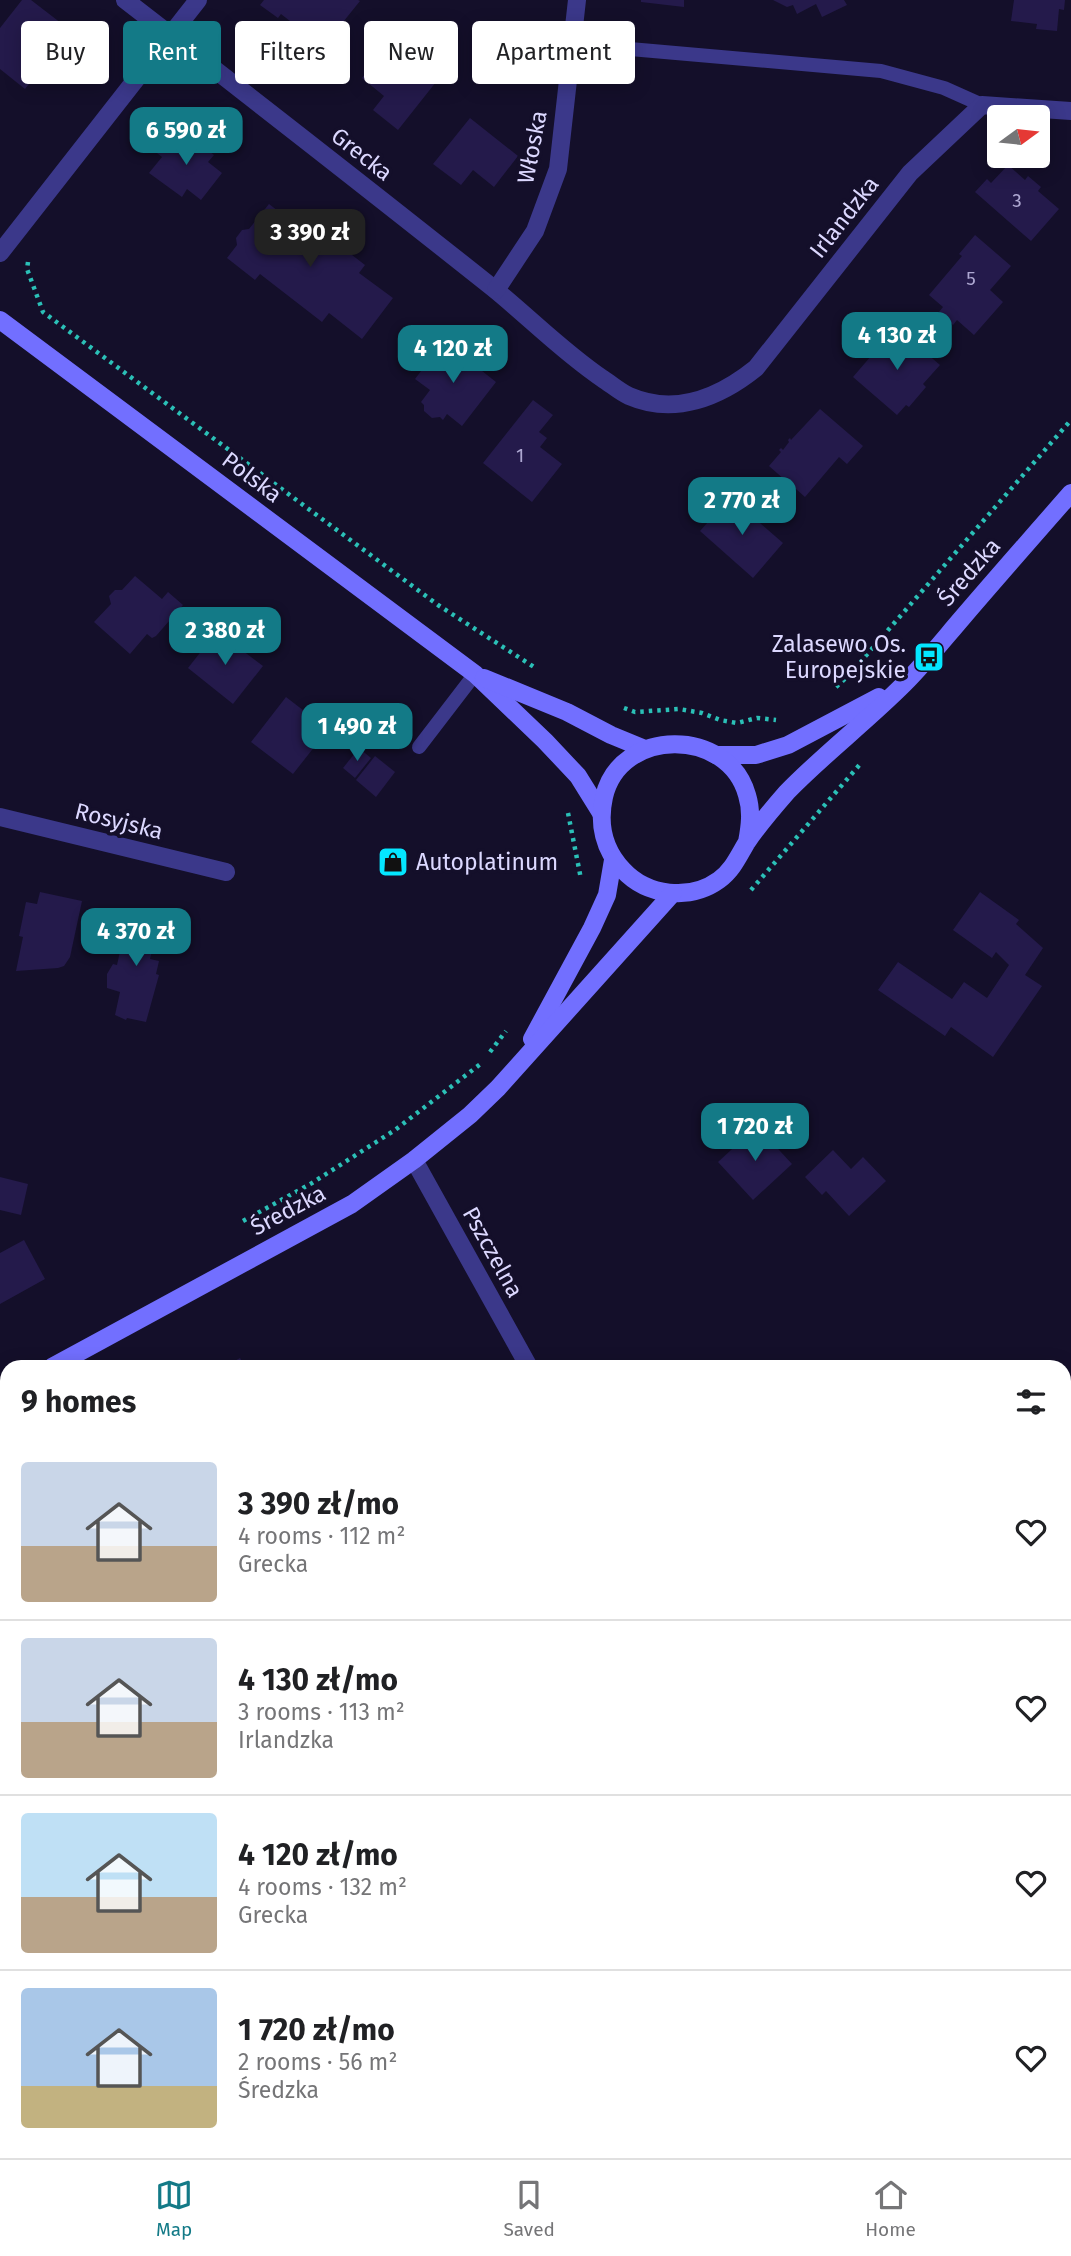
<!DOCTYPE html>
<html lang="en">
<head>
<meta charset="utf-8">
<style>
	:root { --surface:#fff; --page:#f2f2f2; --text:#202124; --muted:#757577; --line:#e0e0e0; --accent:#137a87 }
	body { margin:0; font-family:"Fira Sans",sans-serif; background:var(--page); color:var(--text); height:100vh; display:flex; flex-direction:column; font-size:26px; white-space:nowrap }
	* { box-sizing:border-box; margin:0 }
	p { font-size:23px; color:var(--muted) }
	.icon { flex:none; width:38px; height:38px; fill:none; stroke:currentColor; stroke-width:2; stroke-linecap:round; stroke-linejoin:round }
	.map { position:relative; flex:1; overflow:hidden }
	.drawer { position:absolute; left:0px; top:1360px; width:1071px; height:800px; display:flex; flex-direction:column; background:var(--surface); border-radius:21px 21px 0 0; box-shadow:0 4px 18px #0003 }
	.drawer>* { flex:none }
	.hud { position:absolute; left:21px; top:21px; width:700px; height:63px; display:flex; gap:14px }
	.needle { width:46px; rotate:75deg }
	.fabs { position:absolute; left:987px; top:105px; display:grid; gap:14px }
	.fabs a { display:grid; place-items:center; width:63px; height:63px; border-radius:7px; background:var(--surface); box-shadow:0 4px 18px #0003; font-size:35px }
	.price { position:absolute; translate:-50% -60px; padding:0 16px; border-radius:14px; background:var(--accent); color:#fff; font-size:23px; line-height:46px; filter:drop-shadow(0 2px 4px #0008) }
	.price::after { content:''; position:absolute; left:50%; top:42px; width:21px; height:16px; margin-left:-10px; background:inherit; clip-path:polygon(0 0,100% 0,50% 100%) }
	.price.current { background:#222; color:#fff }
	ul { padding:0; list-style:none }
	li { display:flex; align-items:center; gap:21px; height:175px; padding:0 21px }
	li+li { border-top:2px solid var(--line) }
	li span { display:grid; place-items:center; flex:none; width:196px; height:140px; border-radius:7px; color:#555 }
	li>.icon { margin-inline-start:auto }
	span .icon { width:84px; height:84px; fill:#fffc; stroke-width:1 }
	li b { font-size:30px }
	h2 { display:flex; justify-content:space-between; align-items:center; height:84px; padding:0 21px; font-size:30px }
	.pill { padding:0 24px; border-radius:7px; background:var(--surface); box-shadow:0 4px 18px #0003; font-size:24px; line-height:63px }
	.pill.current { background:var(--accent); color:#fff }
	.tab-bar { display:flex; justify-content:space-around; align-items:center; height:98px; border-top:2px solid var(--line); background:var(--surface); font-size:19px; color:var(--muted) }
	.tab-bar a { display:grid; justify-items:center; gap:4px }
	.tab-bar .current { color:var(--accent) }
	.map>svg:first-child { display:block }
	.building { fill:#241a4b }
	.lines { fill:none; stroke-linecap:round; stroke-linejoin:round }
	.path { stroke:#2bc0b7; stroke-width:4.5; stroke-dasharray:3.5 5; stroke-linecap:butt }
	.lane { stroke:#3b388a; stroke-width:14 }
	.street { stroke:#3b388a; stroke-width:18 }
	.secondary { stroke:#726fff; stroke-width:18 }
	.labels { text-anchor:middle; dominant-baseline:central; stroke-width:7; stroke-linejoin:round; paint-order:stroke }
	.number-label { font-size:19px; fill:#aea8d2 }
	.street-label { font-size:23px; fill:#dcd8ff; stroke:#140f2a }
	.poi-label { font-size:23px; fill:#dcd8ff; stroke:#140f2a; text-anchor:end }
</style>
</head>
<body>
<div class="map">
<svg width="1071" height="2158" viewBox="0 0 1071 2158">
	<rect width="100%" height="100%" fill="#140f2a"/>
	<!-- building -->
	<g class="building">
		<polygon points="22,0 31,0 83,40 51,81 39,71 25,89 0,69 0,28"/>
		<polygon points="264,0 358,0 360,1 335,32 343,38 319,69 291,47 304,32 281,14 278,18 260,5"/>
		<polygon points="641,0 684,0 684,7 641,2"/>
		<polygon points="773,0 844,0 847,5 822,17 816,4 797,14 793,5 787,7"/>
		<polygon points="1014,0 1065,0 1064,10 1059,9 1057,31 1036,29 1037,24 1011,21"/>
		<polygon points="388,44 436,82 398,130 373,110 384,96 362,78"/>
		<polygon points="470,118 518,156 494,187 473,170 461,185 433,164"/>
		<polygon points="182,131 214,155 208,162 222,173 201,200 187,189 182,197 149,173 162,157 157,153 168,138 174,142"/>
		<polygon points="1008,165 1025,180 1028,176 1041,187 1038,191 1059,209 1031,241 975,192 987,179 991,183"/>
		<polygon points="269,204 291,221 297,212 319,229 327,229 341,241 343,248 365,265 359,273 393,298 362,339 329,313 322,322 260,274 255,280 227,258 237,245 236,238 242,230 249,229"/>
		<polygon points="975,235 1011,266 990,290 1003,302 974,335 957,320 953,325 939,312 943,307 929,295 962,256 959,254"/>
		<polygon points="896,327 940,365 923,384 926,387 909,407 906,405 897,415 853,377"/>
		<polygon points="444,341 496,382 462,426 447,414 443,420 440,417 432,418 424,411 424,405 421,402 430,390 415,379"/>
		<polygon points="533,400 553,415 539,432 547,438 540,447 562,464 532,502 483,463"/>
		<polygon points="820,409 863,446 847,464 839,457 805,497 796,489 792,489 785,484 785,480 769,466 781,452 779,450 781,448 783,450 789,442 788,440 790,438 791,440"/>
		<polygon points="730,497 783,543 753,578 700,531"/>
		<polygon points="135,576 162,599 168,592 183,605 156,636 152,638 147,634 130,654 94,622 111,604 109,596 115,590 122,590"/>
		<polygon points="217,631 263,666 233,704 188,668"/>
		<polygon points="286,697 312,717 318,709 334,722 293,774 251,742"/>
		<polygon points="359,748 371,758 355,778 343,768"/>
		<polygon points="375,756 395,772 376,797 356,780"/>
		<polygon points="40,892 82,901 70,957 64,966 58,968 16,971 23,937 19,936 26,902 37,904"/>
		<polygon points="980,892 1019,920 1016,924 1043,948 1025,975 1042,986 993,1057 951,1027 945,1036 878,990 898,962 952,999 964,982 987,998 1009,965 996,952 992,958 953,930"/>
		<polygon points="129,911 160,918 150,959 159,961 156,974 159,975 146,1022 127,1018 126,1020 115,1015 120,992 107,988 107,974 113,964 117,965"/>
		<polygon points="757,1126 792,1164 753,1200 718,1162"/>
		<polygon points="833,1150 851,1169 863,1157 886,1181 849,1216 826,1191 822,1195 805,1177"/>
		<polygon points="0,1177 28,1184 21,1215 0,1210"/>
		<polygon points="24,1240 45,1279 0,1304 0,1253"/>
		<polygon points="240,1358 245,1367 224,1367"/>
		<polygon points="7,1700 7,1734 0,1721 0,1704"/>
		<polygon points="1064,1736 1071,1737 1071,1818 1064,1817"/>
		<polygon points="1067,1900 1071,1901 1071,2158 1035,2158 1035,2152 1064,2152 1064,1926"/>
	</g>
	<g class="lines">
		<!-- path -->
		<g class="path">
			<polyline points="28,262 27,269 43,312 438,605 534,667"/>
			<polyline points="836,687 849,675 1071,420"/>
			<polyline points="624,708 635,712 679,709 702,713 720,720 737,723 757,718 776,720"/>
			<polyline points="568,813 581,879"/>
			<polyline points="751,890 862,762"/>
			<polyline points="490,1052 506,1031"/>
			<polyline points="243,1221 312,1183 395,1130 483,1062"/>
		</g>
		<!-- lane -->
		<g class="lane">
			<polyline points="573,44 881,71 944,88 982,105"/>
			<polyline points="419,747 475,674"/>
		</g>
		<!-- street -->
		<g class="street">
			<path d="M125 0C248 95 371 191 493 288 530 318 563 352 603 379 611 384 620 392 629 396 675 416 720 397 756 368L910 173 982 105 1071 111"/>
			<polyline points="0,253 198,0"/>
			<polyline points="496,290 535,231 558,169 577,0"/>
			<polyline points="0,817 226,872"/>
			<polyline points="414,1160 529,1367"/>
			<polyline points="881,2152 882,2158"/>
		</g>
		<!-- secondary -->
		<g class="secondary">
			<polyline points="0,320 475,674 545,741 578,776 601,813"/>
			<polyline points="484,678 567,712 611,735 645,749"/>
			<polyline points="716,755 756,755 788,745 879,697"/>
			<path d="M747 842C750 826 752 811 747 795 728 727 620 727 604 797 598 824 604 850 623 870 647 896 690 901 719 880 733 870 739 855 747 842 759 824 773 808 787 792 824 754 866 722 904 684 925 663 944 639 963 617 999 575 1035 534 1071 493"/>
			<polyline points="532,1039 592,928 607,895 613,860"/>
			<polyline points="52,1367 352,1204 414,1160 470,1115 498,1088 673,893"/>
			<polyline points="0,1395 7,1392"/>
		</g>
	</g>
	<!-- icons -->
	<defs>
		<g id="bus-square" transform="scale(1.575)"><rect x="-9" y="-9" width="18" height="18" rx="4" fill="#04e6ff" stroke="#140f2a"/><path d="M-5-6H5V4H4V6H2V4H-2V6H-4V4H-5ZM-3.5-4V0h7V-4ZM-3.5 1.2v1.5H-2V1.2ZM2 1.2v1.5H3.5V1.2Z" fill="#111"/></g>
		<g id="shop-square" transform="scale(1.575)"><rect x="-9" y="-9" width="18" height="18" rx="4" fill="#04e6ff" stroke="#140f2a"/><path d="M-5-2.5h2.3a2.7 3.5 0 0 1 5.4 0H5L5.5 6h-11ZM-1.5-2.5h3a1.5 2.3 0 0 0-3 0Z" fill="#111"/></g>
	</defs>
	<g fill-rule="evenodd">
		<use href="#bus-square" x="929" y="657"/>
		<use href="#shop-square" x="393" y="862"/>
	</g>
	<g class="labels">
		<!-- number labels -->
		<g class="number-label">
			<text x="1017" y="200">3</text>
			<text x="971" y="278">5</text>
			<text x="520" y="455">1</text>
		</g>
		<!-- street labels -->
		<g class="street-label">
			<text transform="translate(532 147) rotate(-79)">Włoska</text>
			<text transform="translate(362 154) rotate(38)">Grecka</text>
			<text transform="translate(844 217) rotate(-52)">Irlandzka</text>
			<text transform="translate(252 477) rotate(37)">Polska</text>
			<text transform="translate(969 572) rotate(-49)">Średzka</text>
			<text transform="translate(119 821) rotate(14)">Rosyjska</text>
			<text transform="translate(288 1210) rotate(-28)">Średzka</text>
			<text transform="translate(493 1252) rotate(61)">Pszczelna</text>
		</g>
		<!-- poi labels -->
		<g class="poi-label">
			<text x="906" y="644">Zalasewo Os.<tspan x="906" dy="26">Europejskie</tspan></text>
			<text x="416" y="862" text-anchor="start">Autoplatinum</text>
		</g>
	</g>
</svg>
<div class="fabs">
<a><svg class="needle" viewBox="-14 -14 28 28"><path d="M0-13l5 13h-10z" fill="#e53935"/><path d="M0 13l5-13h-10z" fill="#757577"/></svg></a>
</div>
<b class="price" style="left:186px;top:167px">6 590 zł</b>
<b class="price current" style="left:310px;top:269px">3 390 zł</b>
<b class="price" style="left:897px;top:372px">4 130 zł</b>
<b class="price" style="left:453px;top:385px">4 120 zł</b>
<b class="price" style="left:742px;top:537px">2 770 zł</b>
<b class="price" style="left:225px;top:667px">2 380 zł</b>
<b class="price" style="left:357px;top:763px">1 490 zł</b>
<b class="price" style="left:136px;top:968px">4 370 zł</b>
<b class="price" style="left:755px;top:1163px">1 720 zł</b>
<div class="hud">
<a class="pill">Buy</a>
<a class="pill current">Rent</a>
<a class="pill">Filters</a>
<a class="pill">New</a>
<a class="pill">Apartment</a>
</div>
<section class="drawer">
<h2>9 homes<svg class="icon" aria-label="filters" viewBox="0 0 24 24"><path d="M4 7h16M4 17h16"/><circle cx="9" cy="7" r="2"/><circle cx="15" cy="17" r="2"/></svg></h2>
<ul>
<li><span style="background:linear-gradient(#c9d6e8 60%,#b9a48a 0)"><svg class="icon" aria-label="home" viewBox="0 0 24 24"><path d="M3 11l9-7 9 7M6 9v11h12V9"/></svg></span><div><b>3 390 zł/mo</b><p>4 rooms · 112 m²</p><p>Grecka</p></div><svg class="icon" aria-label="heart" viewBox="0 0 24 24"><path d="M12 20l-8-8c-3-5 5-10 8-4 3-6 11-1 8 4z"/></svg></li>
<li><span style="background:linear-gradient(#c9d6e8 60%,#b9a48a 0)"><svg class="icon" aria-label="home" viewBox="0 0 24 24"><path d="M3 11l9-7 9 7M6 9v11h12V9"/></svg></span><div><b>4 130 zł/mo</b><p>3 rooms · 113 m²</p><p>Irlandzka</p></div><svg class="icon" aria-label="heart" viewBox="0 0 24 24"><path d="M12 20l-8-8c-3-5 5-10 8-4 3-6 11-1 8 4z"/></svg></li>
<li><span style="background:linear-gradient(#bfe0f5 60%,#b9a48a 0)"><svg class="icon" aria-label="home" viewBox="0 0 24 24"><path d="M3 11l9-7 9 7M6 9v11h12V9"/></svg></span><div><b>4 120 zł/mo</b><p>4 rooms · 132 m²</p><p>Grecka</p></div><svg class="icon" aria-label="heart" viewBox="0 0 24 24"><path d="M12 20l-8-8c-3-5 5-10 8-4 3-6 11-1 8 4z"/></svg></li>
<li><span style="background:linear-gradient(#a9c7e8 70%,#c2b280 0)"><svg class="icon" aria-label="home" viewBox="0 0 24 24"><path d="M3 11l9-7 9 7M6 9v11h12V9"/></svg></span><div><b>1 720 zł/mo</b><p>2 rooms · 56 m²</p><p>Średzka</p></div><svg class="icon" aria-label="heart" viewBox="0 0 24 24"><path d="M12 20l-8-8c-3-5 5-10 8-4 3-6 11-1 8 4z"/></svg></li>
</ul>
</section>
</div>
<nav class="tab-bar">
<a class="current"><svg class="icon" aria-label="map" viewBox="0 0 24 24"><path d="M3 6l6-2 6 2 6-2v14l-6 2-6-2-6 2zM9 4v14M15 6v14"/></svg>Map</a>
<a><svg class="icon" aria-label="saved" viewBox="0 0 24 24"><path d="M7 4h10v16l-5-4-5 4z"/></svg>Saved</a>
<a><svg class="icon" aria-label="home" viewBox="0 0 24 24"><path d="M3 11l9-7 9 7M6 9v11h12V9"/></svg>Home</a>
</nav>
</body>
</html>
